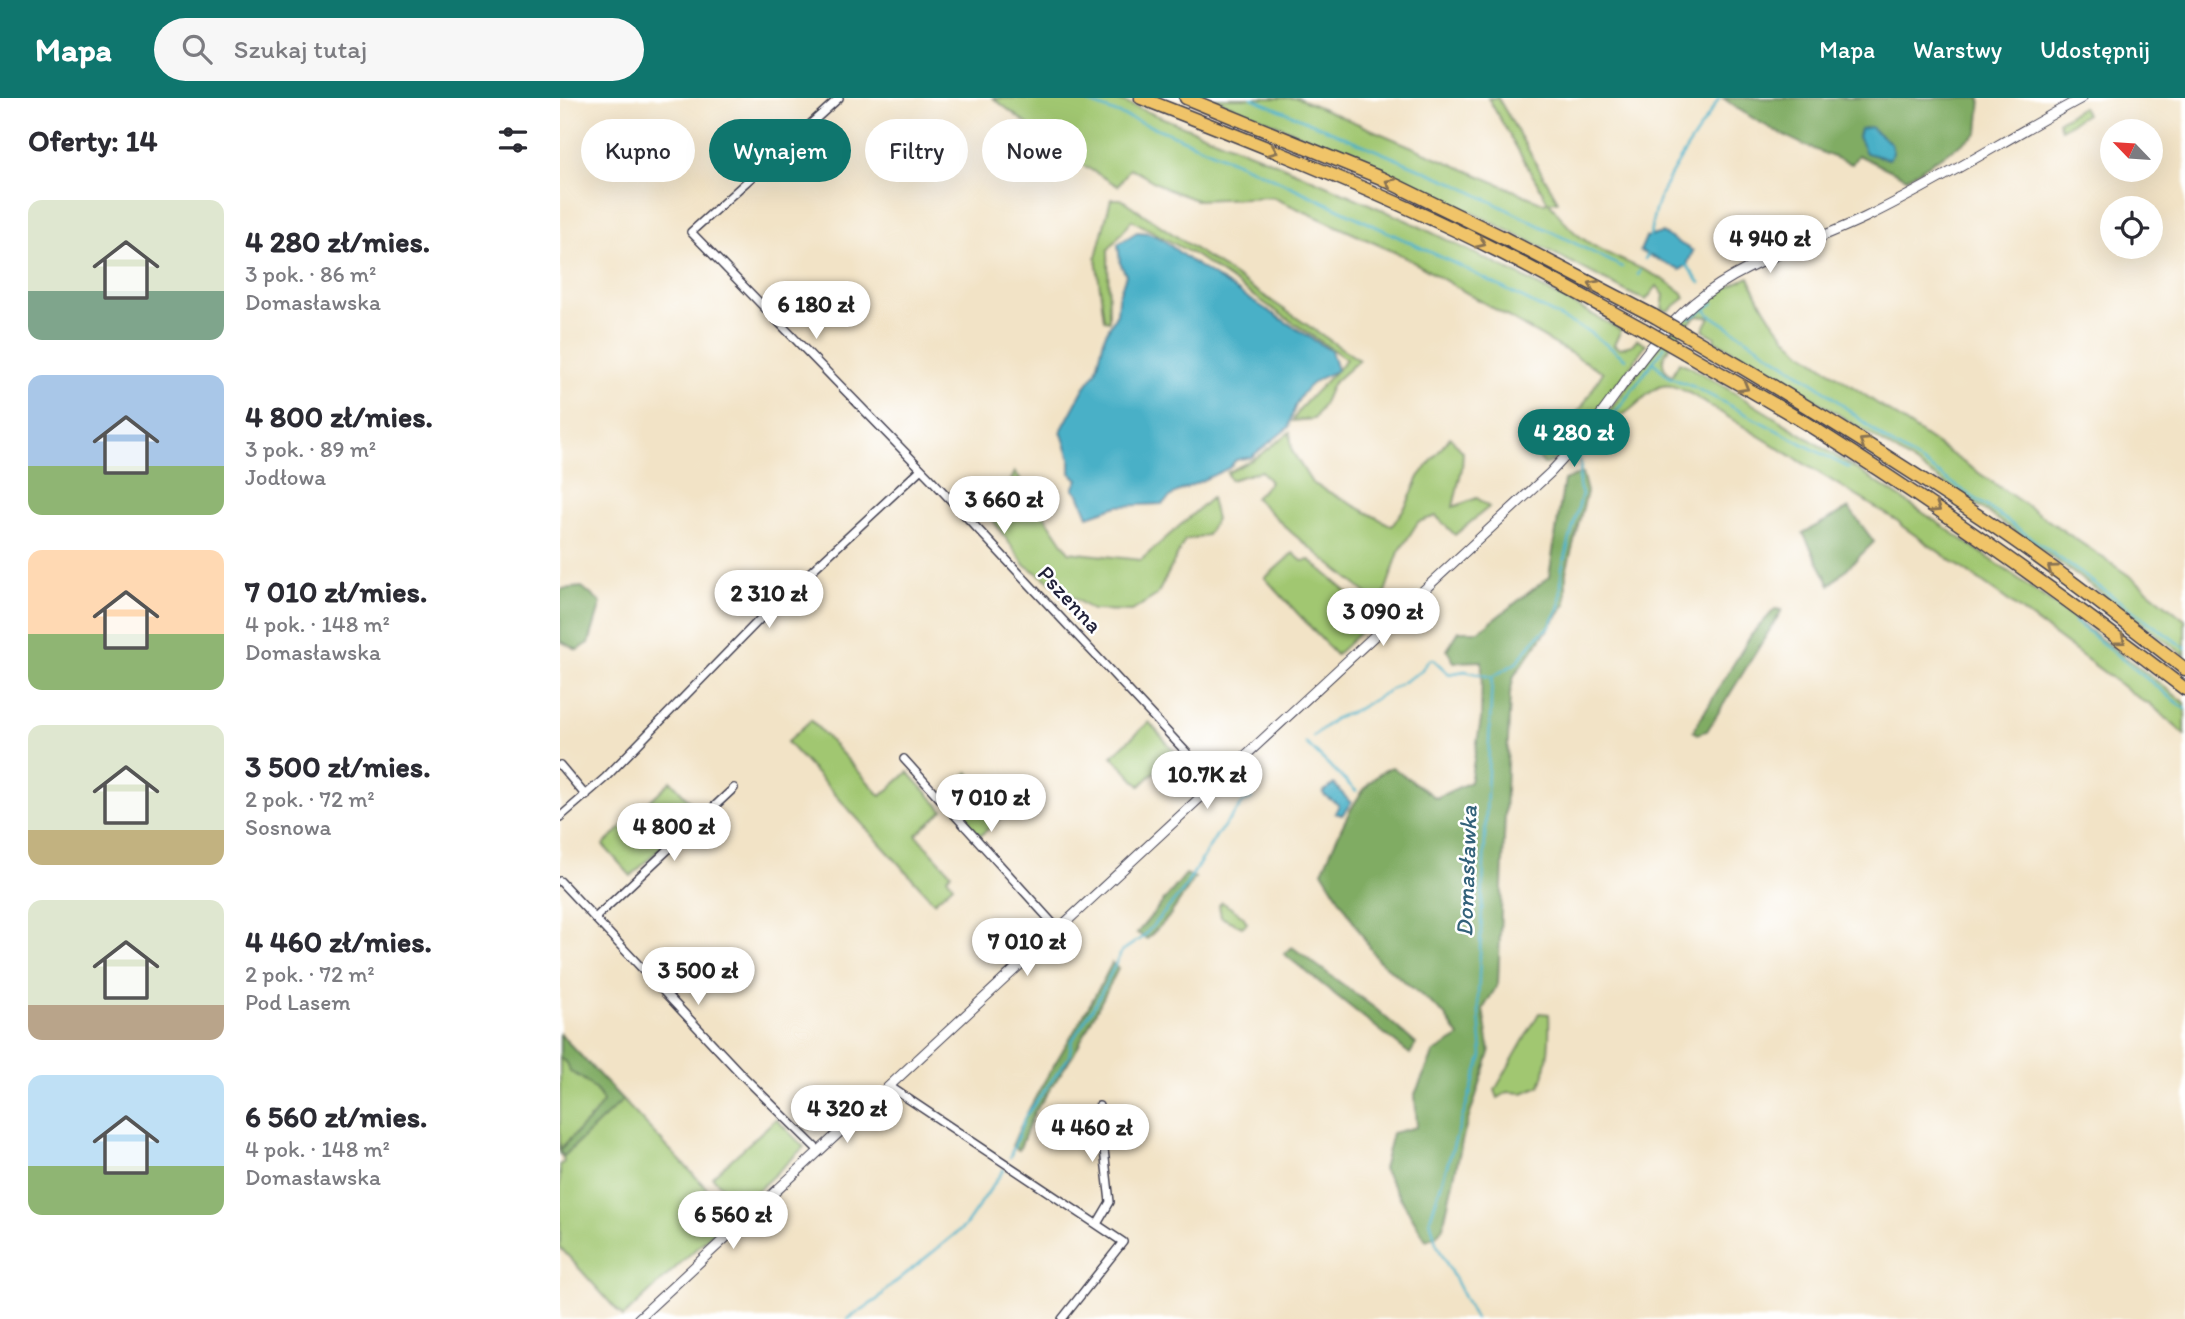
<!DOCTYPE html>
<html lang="pl">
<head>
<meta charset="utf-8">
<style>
	:root { --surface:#fff; --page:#f7f7f7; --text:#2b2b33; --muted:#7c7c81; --accent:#0f766e }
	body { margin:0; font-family:Itim,sans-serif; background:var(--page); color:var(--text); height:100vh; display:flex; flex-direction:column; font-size:26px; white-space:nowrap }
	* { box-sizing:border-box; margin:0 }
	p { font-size:23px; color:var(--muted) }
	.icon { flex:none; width:38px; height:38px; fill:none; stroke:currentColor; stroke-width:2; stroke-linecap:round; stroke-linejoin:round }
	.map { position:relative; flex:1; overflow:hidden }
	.details { display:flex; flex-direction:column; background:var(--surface); width:560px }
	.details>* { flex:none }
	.hud { position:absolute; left:21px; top:21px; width:665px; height:63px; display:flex; gap:14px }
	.needle { width:46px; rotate:295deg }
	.tools { position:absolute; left:1540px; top:21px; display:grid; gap:14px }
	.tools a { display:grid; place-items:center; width:63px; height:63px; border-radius:50%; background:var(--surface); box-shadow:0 7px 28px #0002; font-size:35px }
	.price { position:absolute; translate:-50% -60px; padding:0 16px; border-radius:24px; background:#fff; color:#222; font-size:23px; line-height:46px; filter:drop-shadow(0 2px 4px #0008) }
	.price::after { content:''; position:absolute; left:50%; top:42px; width:21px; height:16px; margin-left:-10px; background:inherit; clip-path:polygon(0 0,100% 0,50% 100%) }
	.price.selected { background:var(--accent); color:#fff }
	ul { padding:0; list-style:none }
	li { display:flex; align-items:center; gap:21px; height:175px; padding:0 28px }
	li span { display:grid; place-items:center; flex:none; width:196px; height:140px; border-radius:14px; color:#555 }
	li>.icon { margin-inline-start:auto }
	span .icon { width:84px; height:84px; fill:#fffc; stroke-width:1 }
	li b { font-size:30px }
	h2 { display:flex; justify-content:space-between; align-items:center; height:84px; padding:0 28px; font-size:30px }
	.pill { padding:0 24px; border-radius:32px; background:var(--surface); box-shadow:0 7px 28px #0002; font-size:24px; line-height:63px }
	.pill.selected { background:var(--accent); color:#fff }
	header { display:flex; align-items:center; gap:42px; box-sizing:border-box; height:98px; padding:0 35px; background:var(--accent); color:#fff }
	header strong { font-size:33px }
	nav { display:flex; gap:38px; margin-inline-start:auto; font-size:24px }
	.search { width:490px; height:63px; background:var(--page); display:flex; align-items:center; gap:18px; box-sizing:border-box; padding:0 24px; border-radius:38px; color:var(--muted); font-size:26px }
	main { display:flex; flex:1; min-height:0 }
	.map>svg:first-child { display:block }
	.green { fill:#a1c771; stroke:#627456; stroke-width:2 }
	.forest { fill:#80ac63; stroke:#51674f; stroke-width:2 }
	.water { fill:#48b0c7; stroke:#356981; stroke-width:2 }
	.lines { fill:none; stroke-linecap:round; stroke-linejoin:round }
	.stream { stroke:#48b0c7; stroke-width:2.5 }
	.minor-casing { stroke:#413f50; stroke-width:10 }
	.tertiary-casing { stroke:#413f50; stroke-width:11 }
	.motorway-casing { stroke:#413f50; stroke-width:15 }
	.minor { stroke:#fff; stroke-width:7 }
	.tertiary { stroke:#fff; stroke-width:9 }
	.motorway { stroke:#f0c469; stroke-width:12 }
	.motorway-bridge-casing { stroke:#413f50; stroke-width:15; stroke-linecap:butt }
	.motorway-bridge { stroke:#f0c469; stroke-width:12 }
	.oneway { stroke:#897352 }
	.labels { text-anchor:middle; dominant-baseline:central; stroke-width:5; stroke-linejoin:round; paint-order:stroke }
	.street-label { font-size:23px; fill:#22223b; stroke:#fff }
	.water-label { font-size:24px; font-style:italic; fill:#33627a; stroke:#fff }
</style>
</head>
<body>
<header>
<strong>Mapa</strong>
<div class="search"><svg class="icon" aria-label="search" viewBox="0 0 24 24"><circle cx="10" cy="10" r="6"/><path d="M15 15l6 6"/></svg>Szukaj tutaj</div>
<nav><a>Mapa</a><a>Warstwy</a><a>Udostępnij</a></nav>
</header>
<main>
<section class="details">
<h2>Oferty: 14<svg class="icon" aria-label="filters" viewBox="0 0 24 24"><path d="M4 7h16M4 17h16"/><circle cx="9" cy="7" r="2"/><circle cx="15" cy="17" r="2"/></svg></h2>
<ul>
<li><span style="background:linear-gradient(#dfe7d0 65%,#7fa58c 0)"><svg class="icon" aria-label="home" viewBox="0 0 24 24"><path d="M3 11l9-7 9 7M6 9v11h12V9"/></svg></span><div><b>4 280 zł/mies.</b><p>3 pok. · 86 m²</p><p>Domasławska</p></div></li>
<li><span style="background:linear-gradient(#a9c7e8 65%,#8fb573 0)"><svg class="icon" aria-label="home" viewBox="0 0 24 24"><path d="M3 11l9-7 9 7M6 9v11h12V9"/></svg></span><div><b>4 800 zł/mies.</b><p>3 pok. · 89 m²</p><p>Jodłowa</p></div></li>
<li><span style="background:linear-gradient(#ffd9b3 60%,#8fb573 0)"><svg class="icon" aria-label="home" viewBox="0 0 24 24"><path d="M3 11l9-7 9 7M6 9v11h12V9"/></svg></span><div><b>7 010 zł/mies.</b><p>4 pok. · 148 m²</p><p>Domasławska</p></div></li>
<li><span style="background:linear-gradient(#dfe7d0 75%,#c2b280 0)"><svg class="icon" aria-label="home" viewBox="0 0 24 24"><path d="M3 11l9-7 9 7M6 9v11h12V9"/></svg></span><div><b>3 500 zł/mies.</b><p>2 pok. · 72 m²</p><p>Sosnowa</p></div></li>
<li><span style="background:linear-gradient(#dfe7d0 75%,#b9a48a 0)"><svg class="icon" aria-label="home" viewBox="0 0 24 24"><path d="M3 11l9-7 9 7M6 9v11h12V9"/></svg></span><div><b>4 460 zł/mies.</b><p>2 pok. · 72 m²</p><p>Pod Lasem</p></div></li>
<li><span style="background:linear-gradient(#bfe0f5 65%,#8fb573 0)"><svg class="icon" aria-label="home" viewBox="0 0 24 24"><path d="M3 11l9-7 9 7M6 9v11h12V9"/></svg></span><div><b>6 560 zł/mies.</b><p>4 pok. · 148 m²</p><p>Domasławska</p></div></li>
</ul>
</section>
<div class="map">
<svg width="1625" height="1221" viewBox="0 0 1625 1221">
	<rect width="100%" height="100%" fill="#fff"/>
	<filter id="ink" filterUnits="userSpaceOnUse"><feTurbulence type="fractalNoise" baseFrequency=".0143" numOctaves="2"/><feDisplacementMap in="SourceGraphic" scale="14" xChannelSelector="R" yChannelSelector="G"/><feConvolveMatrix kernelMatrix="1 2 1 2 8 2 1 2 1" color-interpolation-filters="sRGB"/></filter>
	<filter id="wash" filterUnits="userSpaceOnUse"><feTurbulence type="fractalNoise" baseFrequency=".00686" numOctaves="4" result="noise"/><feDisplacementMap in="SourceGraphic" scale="28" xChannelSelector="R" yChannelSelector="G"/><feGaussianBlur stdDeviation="1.57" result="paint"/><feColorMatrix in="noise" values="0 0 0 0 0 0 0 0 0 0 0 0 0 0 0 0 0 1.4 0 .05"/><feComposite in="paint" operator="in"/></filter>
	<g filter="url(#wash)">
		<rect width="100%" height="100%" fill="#f2e3c6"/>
		<!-- green -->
		<g class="green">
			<path d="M433 0H553L711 63 848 123 961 178 1061 232 1054 247 1060 250 1072 247 1077 241 1086 246C1071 267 1005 367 984 366L979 360 1022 309 1043 274 841 157 712 99 636 102 607 91 570 70 558 88 516 63Z"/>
			<path d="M652 0H738L983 105 988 104 928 0H938L998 103 989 104C998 115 1006 128 1018 137 1049 162 1091 169 1123 195L1125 200 1108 213 1102 211 1104 197 1097 188 1086 202 1075 198C938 124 797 58 652 0Z"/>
			<polygon points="1522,9 1526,16 1501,31 1498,24"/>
			<path d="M551 101H561L799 262 772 286 763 307 754 321 733 323C745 299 770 283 786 261L636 158 572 122 548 152 549 223 544 222 536 159Z"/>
			<path d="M1189 179C1202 210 1217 233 1242 254L1574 481 1625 522V558C1475 443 1319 336 1154 242L1155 239 1143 232 1150 219 1137 218C1129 224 1102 254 1103 264 1103 271 1107 274 1112 278L1119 264 1131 269C1303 370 1468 482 1625 605V637L1589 605 1584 604 1443 499 1342 428 1339 424 1129 295C1120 291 1112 286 1102 288 1084 292 1060 333 1049 313 1093 253 1118 210 1189 179Z"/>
			<polygon points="730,334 732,353 752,385 832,428 847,406 859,379 890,339 903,354 902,370 893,409 917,400 929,409 895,437 876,418 858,424 839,454 824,497 817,504 732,435 695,400 710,384 701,373 670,382 667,375 697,359"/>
			<polygon points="455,374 509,454 581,462 651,400 656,421 647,437 625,442 597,497 572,513 532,512 465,467 432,421"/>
			<polygon points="733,455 742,463 750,462 816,519 776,557 705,480"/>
			<polygon points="251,622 321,698 348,674 383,712 356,737 391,775 387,779 393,787 374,804 227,644"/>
			<polygon points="589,624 615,654 580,688 552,658"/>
			<polygon points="408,674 445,716 420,738 383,698"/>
			<polygon points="111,683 139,713 71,778 43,747"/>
			<polygon points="662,804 683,818 687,825 682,829 661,819 659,807"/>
			<path d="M979 915 989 916C990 942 989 964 980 988L963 995 948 994 938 1000 935 992Z"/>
			<polygon points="0,936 172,1117 63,1219 0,1149 0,1067 4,1064 0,1054"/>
			<polygon points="216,1021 244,1049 181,1108 152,1079"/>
		</g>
		<!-- forest -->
		<g class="forest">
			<path d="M1163 0H1421L1418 35 1347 80 1298 57 1292 66C1247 50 1201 29 1163 0Z"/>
			<path d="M1022 375 1027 394 1006 474V506L954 578 950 595 938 886 923 911 930 955 904 1035 883 1129 876 1138 866 1142 823 1071 832 1035 857 1029 855 996 874 954 899 939 883 915 817 861 762 773C777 741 798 681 832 669L876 700 910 684 921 622 922 563 894 564 887 552 899 533H919L989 479 1004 382Z"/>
			<polygon points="1289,410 1314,444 1270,487 1243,435"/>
			<polygon points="22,489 41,505 29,545 17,552 0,543 0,493 1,491"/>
			<polygon points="1215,511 1222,512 1147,633 1137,636 1133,633 1191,537"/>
			<polygon points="626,776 635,780 608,820 587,841 577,835"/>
			<polygon points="732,849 816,911 856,946 850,956 724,856"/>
			<path d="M552 865 558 871 515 954 474 1015 459 1052 452 1048C478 984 522 928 552 865Z"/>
			<path d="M0 936 63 1002 3 1059 0 1053 4 1047 32 1019 43 1004C40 993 21 978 10 974L8 967 0 959Z"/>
		</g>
		<!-- water -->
		<g class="water">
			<polygon points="1310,29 1331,45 1333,55 1329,61 1306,55 1298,39 1300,31"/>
			<path d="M577 134 589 135 602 141 629 162 771 253 777 272C771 276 764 278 757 282 740 293 733 310 729 329L691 359 676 362 669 370 615 395 602 406 557 408 528 418 519 396 513 391 518 381 510 375V360L501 333 524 290 536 274 545 237 557 215 558 200 566 177 560 165 558 146Z"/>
			<polygon points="1102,135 1133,153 1127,167 1120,172 1080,153 1086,139"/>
			<polygon points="774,686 791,705 782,717 775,715 779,707 764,697 763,694"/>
		</g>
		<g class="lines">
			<!-- stream -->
			<g class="stream">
				<polyline points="517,0 606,34 715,81 900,168 1029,234 1066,261"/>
				<polyline points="692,0 896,86 1062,169"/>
				<path d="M1090 140C1093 87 1135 44 1159 0"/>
				<polyline points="1085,161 1088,156"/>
				<polyline points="1125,165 1140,185"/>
				<polyline points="1078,177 1080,173"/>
				<polyline points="1145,210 1149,216 1260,289 1327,343 1369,369 1439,417 1625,550"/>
				<polyline points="1130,220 1154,205"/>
				<polyline points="1093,264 1109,279 1134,289 1289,370"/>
				<polyline points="1055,315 1105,248"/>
				<polyline points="1513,522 1625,611"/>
				<polyline points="753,639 774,621 798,611 860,574 869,562 873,561 889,576 905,573 931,579"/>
				<polyline points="746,645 796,693"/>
				<polyline points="450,1059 465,1019 509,959 512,943 536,905 562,853 583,839 622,794 656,738 683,705 692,700"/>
				<polyline points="288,1221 318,1201 327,1191 405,1128 444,1071"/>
				<path d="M915 1221 876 1145 870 1121 922 958 918 901 932 579 956 565 976 540 990 528 1000 509 1002 470 1022 396C1014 381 1025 373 1018 360L1029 347"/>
			</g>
		</g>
	</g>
	<g filter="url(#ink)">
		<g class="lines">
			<!-- minor casing -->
			<g class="minor-casing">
				<g id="minor">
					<polyline points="279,0 131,134 371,381 655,685"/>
					<polyline points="344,661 498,831"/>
					<polyline points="0,667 26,698"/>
					<polyline points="0,719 45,680 201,520 360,372"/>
					<polyline points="0,783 181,976 259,1053"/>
					<polyline points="35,820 174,690"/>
					<polyline points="329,988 563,1144 502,1221"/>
					<polyline points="537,1126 550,1104 539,1008"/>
				</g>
			</g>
			<!-- tertiary casing -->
			<g class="tertiary-casing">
				<path id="tertiary" d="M78 1221 990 375C1002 362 1014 349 1026 336 1061 292 1090 242 1134 205 1183 164 1247 147 1304 120 1379 84 1449 39 1522 0"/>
			</g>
			<!-- motorway casing -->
			<g class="motorway-casing">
				<g id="motorway">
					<path d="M581 0C701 47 823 95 938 153 987 178 1035 205 1083 231"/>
					<polyline points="626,0 821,80 944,140 1094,218"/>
					<path d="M1135 242C1232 298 1327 357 1420 419 1491 466 1558 519 1625 571"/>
					<path d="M1125 255C1171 282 1218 307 1263 336 1388 415 1508 501 1625 591"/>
				</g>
			</g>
			<!-- minor -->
			<use href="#minor" class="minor"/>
			<!-- tertiary -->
			<use href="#tertiary" class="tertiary"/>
			<!-- motorway -->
			<use href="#motorway" class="motorway"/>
			<!-- motorway-bridge casing -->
			<g class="motorway-bridge-casing">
				<g id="motorway-bridge">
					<polyline points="1094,218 1135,242"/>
					<polyline points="1083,231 1125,255"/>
				</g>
			</g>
			<!-- motorway-bridge -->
			<use href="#motorway-bridge" class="motorway-bridge"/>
		</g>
		<!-- one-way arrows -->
		<defs><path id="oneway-chevron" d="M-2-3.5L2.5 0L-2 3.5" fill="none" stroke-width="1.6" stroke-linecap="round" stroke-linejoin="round" transform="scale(1.75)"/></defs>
		<g class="oneway">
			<use href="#oneway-chevron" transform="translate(713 53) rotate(23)"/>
			<use href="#oneway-chevron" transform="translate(830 85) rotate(-154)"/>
			<use href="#oneway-chevron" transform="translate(921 145) rotate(25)"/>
			<use href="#oneway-chevron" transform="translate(1033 187) rotate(-152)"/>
			<use href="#oneway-chevron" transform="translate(1184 289) rotate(30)"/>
			<use href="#oneway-chevron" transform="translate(1304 344) rotate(-147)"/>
			<use href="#oneway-chevron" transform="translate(1376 410) rotate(33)"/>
			<use href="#oneway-chevron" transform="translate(1492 471) rotate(-144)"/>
			<use href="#oneway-chevron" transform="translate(1561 542) rotate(37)"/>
		</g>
	</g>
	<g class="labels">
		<!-- street labels -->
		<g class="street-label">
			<text transform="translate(510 501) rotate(47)">Pszenna</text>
		</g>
		<!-- water labels -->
		<g class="water-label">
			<text transform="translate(906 773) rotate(-88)">Domasławka</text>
		</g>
	</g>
</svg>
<div class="tools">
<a><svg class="needle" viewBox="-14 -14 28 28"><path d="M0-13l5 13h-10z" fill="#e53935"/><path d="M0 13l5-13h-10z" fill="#7c7c81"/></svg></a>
<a><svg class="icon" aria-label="locate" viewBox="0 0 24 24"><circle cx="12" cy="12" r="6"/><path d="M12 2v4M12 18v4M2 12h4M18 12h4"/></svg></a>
</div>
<b class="price" style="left:1210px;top:177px">4 940 zł</b>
<b class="price" style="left:256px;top:243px">6 180 zł</b>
<b class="price selected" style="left:1014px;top:371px">4 280 zł</b>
<b class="price" style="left:444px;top:438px">3 660 zł</b>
<b class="price" style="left:209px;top:532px">2 310 zł</b>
<b class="price" style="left:823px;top:550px">3 090 zł</b>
<b class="price" style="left:647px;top:713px">10.7K zł</b>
<b class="price" style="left:431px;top:736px">7 010 zł</b>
<b class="price" style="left:114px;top:765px">4 800 zł</b>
<b class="price" style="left:467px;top:880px">7 010 zł</b>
<b class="price" style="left:138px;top:909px">3 500 zł</b>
<b class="price" style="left:287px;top:1047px">4 320 zł</b>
<b class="price" style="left:532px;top:1066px">4 460 zł</b>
<b class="price" style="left:173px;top:1153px">6 560 zł</b>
<div class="hud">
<a class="pill">Kupno</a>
<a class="pill selected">Wynajem</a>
<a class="pill">Filtry</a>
<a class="pill">Nowe</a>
</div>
</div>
</main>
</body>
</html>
